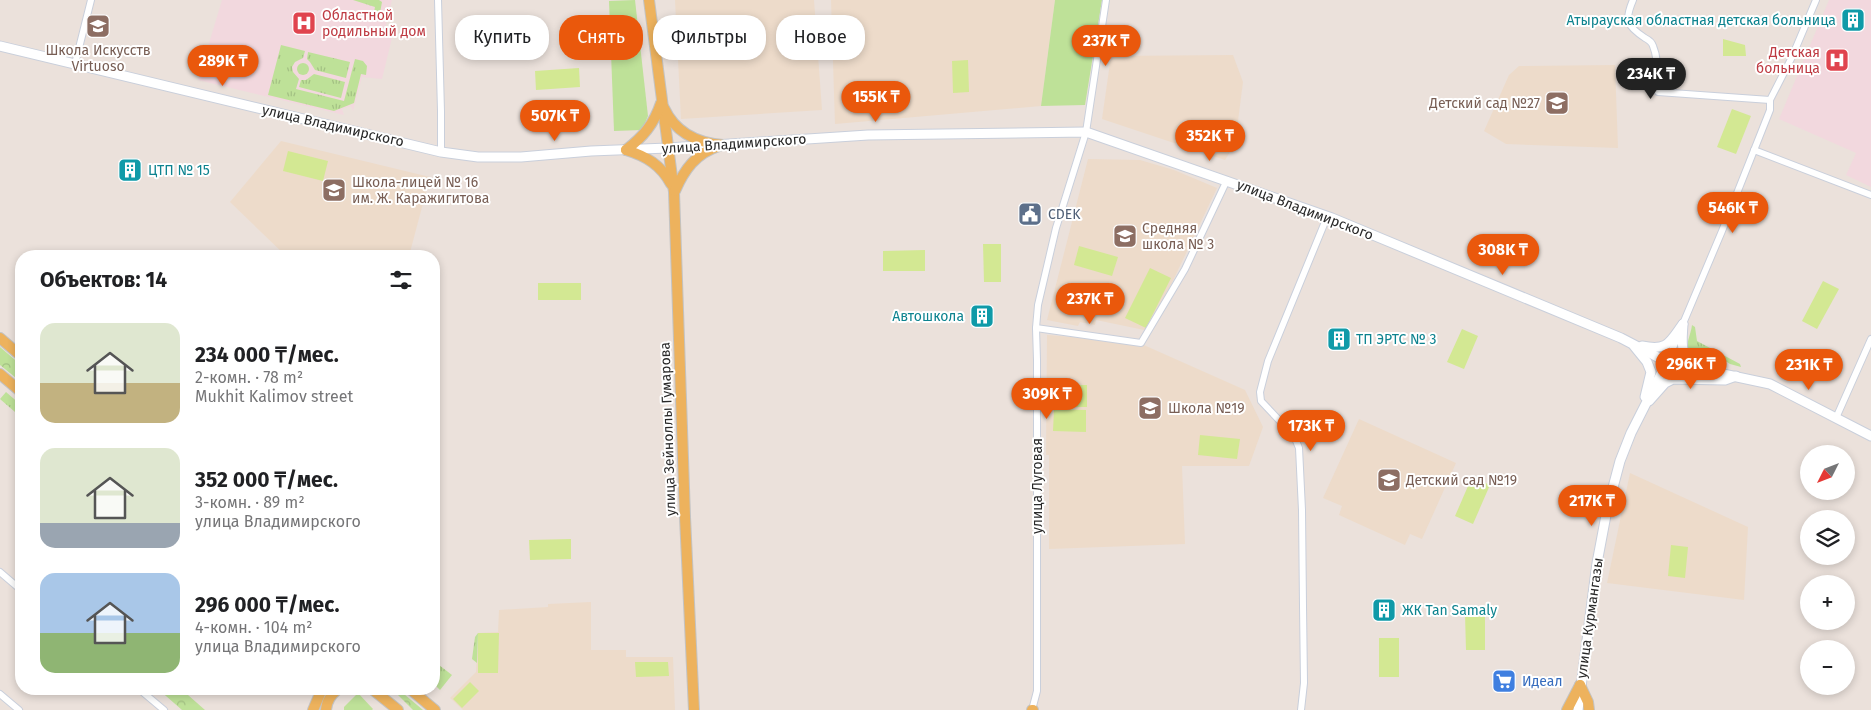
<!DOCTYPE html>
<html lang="ru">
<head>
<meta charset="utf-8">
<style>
	:root { --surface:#fff; --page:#f6f6f6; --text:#202124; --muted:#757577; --accent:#ea580c }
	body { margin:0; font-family:"Fira Sans",sans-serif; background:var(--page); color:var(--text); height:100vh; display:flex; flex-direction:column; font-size:19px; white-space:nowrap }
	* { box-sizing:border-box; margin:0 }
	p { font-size:16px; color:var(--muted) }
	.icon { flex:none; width:28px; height:28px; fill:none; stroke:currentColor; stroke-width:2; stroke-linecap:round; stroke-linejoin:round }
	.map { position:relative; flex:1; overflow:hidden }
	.details { position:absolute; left:15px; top:250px; width:425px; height:445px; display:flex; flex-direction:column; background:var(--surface); border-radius:20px; box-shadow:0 2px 8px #0003 }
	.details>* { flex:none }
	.top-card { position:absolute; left:455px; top:15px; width:475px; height:45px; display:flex; gap:10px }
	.needle { width:32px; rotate:228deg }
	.fabs { position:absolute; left:1800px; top:445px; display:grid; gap:10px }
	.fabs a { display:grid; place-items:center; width:55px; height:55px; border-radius:50%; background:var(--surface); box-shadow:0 2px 8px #0003; font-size:25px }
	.price { position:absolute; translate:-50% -42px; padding:0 11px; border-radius:18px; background:var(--accent); color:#fff; font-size:16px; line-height:32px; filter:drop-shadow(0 1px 2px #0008) }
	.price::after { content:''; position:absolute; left:50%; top:30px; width:15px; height:11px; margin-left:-8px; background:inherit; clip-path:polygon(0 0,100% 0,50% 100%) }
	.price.active { background:#222; color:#fff }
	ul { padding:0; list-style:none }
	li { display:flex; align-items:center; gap:15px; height:125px; padding:0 25px }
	li span { display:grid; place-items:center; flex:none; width:140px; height:100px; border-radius:15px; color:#555 }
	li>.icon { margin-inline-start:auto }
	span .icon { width:60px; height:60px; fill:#fffc; stroke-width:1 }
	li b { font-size:21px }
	h2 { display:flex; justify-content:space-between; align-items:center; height:60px; padding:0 25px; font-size:21px }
	.chip { padding:0 18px; border-radius:20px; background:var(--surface); box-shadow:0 2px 8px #0003; font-size:18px; line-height:45px }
	.chip.active { background:var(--accent); color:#fff }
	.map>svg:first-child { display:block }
	.education { fill:#eddbca }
	.medical { fill:#f2d8de }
	.grass { fill:url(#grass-tufts) }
	.forest { fill:url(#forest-crowns) }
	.park { fill:#bee198 }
	.pitch { fill:#d3e893 }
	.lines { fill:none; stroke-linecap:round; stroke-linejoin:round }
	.street-casing { stroke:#c9cfdb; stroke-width:8 }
	.secondary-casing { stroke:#c9cfdb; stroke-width:11 }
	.primary-casing { stroke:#c3c3c3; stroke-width:12 }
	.street { stroke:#fff; stroke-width:6 }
	.secondary { stroke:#fff; stroke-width:9 }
	.primary { stroke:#edb25d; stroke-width:10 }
	.labels { text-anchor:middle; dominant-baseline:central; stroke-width:4; stroke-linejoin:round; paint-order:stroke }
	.health-label { font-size:14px; fill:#be3a42; stroke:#fff; text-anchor:start }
	.culture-label { font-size:14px; fill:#0d838f; stroke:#fff; text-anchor:start }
	.education-label { font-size:14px; fill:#785e54; stroke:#fff; text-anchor:start }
	.street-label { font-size:14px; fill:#292929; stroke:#fff }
	.service-label { font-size:14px; fill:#4e5e75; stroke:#fff; text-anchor:start }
	.shop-label { font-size:14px; fill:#366cbe; stroke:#fff; text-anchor:start }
</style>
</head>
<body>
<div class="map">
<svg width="1871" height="710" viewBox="0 0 1871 710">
	<defs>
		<pattern id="grass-tufts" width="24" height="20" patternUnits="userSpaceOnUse" patternTransform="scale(1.25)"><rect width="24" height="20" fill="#bee198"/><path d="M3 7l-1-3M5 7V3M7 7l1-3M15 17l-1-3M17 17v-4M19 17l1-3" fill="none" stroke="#a3c183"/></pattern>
		<pattern id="forest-crowns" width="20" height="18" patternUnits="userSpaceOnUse" patternTransform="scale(1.25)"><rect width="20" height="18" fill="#bee198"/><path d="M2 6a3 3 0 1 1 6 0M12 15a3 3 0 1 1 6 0" fill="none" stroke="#a3c183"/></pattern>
	</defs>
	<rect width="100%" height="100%" fill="#ebe1db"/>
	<!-- education -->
	<g class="education">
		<polygon points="675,0 814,0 822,110 681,119"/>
		<polygon points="831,0 1055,0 1041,106 835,124"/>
		<polygon points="1233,55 1243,82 1235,144 1225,160 1102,119 1111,56"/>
		<polygon points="1615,65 1618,148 1506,144 1484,131 1509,75 1519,66"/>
		<polygon points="281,141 430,177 409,256 286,256 230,202"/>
		<polygon points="1088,159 1140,160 1174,170 1217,188 1149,331 1096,320 1095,325 1080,322 1078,326 1047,320"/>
		<polygon points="1047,335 1137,342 1245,390 1263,427 1249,466 1182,466 1185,544 1049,549 1049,455 1046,455"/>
		<polygon points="1359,419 1456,463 1422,539 1410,534 1405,545 1339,515 1342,506 1323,498"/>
		<polygon points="1630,473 1748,527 1744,600 1607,583"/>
		<polygon points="591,602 591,650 626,650 626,657 673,657 675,710 463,710 450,698 476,672 478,633 498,632 499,610 548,607 548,604"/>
	</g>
	<!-- medical -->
	<g class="medical">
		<polygon points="222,0 392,0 385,29 391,35 392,38 382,79 362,77 353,111 351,106 342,109 344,115 198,80"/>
		<polygon points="1829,0 1871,0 1871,187 1846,175 1856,153 1779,119"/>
	</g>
	<!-- grass -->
	<g class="grass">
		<polygon points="353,0 379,0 382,2 379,18 373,17 375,7"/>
		<polygon points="281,45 305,51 303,58 295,62 292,67 293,72 299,79 296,89 344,101 355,59 363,61 367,66 366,75 361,74 354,103 334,111 268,95"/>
		<polygon points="308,52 350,62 346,78 315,70 310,62 307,59"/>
		<circle cx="303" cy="69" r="6"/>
		<polygon points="314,74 345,82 341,98 299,87 301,80 306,80"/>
		<path d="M1692 325 1695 327 1697 341 1740 364 1741 367 1730 364 1724 360 1687 351C1686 343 1691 334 1692 325Z"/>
		<polygon points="6,392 21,405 15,412 0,399"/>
		<polygon points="478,633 477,663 472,659 475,637"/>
		<polygon points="439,665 452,675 440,690 434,684 434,672"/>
	</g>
	<!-- forest -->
	<g class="forest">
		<polygon points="0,347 21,365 21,382 0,365"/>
		<polygon points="158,689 188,689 188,695 205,710 182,710"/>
		<polygon points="392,689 398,689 423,710 413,710"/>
	</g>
	<!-- park -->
	<g class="park">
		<polygon points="635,0 648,116 642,130 614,131 609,1"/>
		<polygon points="1055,0 1102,0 1085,105 1041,106"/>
		<polygon points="358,693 373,709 372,710 344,710 344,707"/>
	</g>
	<!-- pitch -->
	<g class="pitch">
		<polygon points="1723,39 1745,45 1746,56 1723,56"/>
		<polygon points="968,60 969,92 953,93 952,61"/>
		<polygon points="579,68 580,87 536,90 535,71"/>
		<polygon points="1732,109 1751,116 1736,154 1717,147"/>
		<polygon points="288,151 328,161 323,181 283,171"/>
		<polygon points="983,244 1001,244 1001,282 984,282"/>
		<polygon points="1079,246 1118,257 1112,276 1074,265"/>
		<polygon points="925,250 925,271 883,271 883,251"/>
		<polygon points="1150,268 1171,278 1146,328 1125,318"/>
		<polygon points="1823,281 1839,289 1817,329 1802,321"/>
		<rect x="538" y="283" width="43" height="17"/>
		<polygon points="1462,329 1478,336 1464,369 1447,362"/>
		<rect x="1054" y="385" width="33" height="22"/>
		<polygon points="1054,409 1086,410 1086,432 1053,431"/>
		<polygon points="1200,435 1240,439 1237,459 1198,455"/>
		<polygon points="1472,477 1490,485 1473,524 1455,516"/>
		<polygon points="571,539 571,559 530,560 529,540"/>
		<polygon points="1671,545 1688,547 1685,578 1668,576"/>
		<polygon points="1465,614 1485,614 1485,650 1466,650"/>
		<polygon points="478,633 499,633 498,673 478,673"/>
		<rect x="1379" y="638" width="20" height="39"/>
		<polygon points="635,662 668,662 669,676 636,677"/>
		<polygon points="470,682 479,691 462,708 453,699"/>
	</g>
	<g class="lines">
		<!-- street casing -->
		<g class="street-casing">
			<g id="street">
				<polyline points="438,0 441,111 441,152"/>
				<path d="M1633 0C1624 21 1627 26 1645 38 1649 40 1652 42 1653 46 1659 60 1657 77 1658 92L1770 100"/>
				<polyline points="75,64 91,0"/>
				<polyline points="1754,150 1871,195"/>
				<polyline points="1682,326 1722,231 1770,110 1770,100 1792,57 1816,0"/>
				<polyline points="1036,328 1141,343 1185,269 1227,180"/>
				<polyline points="1667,362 1678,336"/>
				<polyline points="1836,418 1871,339"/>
				<polyline points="0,572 21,590"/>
				<polyline points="139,689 164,710"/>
				<polyline points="0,694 19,710"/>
				<polyline points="1032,710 1037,691 1037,360 1036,328 1038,305 1056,228 1086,132 1106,0"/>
				<polyline points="1301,710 1304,683 1303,606 1302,510 1299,448 1294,436 1261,401 1260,392 1268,361 1327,217"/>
			</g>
		</g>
		<!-- secondary casing -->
		<g class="secondary-casing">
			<g id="secondary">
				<polyline points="0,46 441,152 478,157 521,157 591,151 668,148 868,135 1086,132 1332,218 1621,338 1667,362 1770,384 1871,436"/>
				<path d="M1683 324C1682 343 1678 359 1701 364"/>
				<polyline points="1634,346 1647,362 1651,372 1645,397"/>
				<path d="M1642 346C1668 351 1669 343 1683 324"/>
				<polyline points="1649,401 1665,383 1673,379 1725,380 1736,376"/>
				<polyline points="1578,710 1597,563 1607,510 1620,461 1631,433 1667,362"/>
			</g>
		</g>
		<!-- primary casing -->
		<g class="primary-casing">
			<g id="primary">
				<polyline points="649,0 674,192 685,517 694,710"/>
				<path d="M664 108C675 132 697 143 723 145"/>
				<path d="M626 150C646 156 661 165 671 184"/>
				<path d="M626 150C643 137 654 124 661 103"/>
				<path d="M675 191C684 170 696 153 719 146"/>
				<polyline points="0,338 21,356"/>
				<polyline points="0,374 21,392"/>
				<polyline points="1580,685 1588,702 1589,710"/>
				<polyline points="372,689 398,710"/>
				<polyline points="410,689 435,710"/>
				<polyline points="313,710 322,689"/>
				<path d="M326 710C327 700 331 695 338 689"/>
				<polyline points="1032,710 1033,710"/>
				<polyline points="1567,710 1580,685"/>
			</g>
		</g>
		<!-- street -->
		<use href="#street" class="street"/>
		<!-- secondary -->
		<use href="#secondary" class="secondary"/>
		<!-- primary -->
		<use href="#primary" class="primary"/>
	</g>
	<!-- icons -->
	<defs>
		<g id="building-square" transform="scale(1.25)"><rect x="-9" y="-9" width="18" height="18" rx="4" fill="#0f9aa8" stroke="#fff"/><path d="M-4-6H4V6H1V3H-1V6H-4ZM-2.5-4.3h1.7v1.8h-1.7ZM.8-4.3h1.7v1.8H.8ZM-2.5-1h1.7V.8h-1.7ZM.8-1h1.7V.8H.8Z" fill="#fff"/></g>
		<g id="hospital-square" transform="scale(1.25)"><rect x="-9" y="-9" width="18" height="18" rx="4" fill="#e0444e" stroke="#fff"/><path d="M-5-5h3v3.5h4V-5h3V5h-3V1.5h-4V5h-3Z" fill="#fff"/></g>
		<g id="school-square" transform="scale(1.25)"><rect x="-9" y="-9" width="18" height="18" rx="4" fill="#8d6e63" stroke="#fff"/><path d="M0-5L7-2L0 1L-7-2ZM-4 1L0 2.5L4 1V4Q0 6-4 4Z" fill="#fff"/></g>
		<g id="civic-square" transform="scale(1.25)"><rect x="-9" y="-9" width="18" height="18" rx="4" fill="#5c6f8a" stroke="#fff"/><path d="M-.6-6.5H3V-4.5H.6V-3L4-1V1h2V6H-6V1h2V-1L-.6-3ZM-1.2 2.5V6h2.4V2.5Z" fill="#fff"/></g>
		<g id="supermarket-square" transform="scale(1.25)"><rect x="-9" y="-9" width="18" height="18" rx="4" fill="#3f7fe0" stroke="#fff"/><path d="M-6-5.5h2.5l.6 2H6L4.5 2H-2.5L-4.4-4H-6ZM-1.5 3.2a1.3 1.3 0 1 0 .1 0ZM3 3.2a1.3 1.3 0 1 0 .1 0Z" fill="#fff"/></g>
	</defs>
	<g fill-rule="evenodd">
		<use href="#building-square" x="1853" y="20"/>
		<use href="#hospital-square" x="304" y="23"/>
		<use href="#school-square" x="98" y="26"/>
		<use href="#hospital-square" x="1837" y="60"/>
		<use href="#school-square" x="1557" y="103"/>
		<use href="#building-square" x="130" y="170"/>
		<use href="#school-square" x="334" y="190"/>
		<use href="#civic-square" x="1030" y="214"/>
		<use href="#school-square" x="1125" y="236"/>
		<use href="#building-square" x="982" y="316"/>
		<use href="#building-square" x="1339" y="339"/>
		<use href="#school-square" x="1150" y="408"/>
		<use href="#school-square" x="1389" y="480"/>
		<use href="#building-square" x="1384" y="610"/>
		<use href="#supermarket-square" x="1504" y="681"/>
	</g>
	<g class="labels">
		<!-- health labels -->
		<g class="health-label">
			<text x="322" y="15">Областной<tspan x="322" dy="16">родильный дом</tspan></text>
			<text x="1820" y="52" text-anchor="end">Детская<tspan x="1820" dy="16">больница</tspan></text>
		</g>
		<!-- culture labels -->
		<g class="culture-label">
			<text x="1836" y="20" text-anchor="end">Атырауская областная детская больница</text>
			<text x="148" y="170">ЦТП № 15</text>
			<text x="964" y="316" text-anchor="end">Автошкола</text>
			<text x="1356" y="339">ТП ЭРТС № 3</text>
			<text x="1402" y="610">ЖК Tan Samaly</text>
		</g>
		<!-- education labels -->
		<g class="education-label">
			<text x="98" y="50" text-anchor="middle">Школа Искусств<tspan x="98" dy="16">Virtuoso</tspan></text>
			<text x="1540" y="103" text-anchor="end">Детский сад №27</text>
			<text x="352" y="182">Школа-лицей № 16<tspan x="352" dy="16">им. Ж. Каражигитова</tspan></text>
			<text x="1142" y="228">Средняя<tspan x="1142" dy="16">школа № 3</tspan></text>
			<text x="1168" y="408">Школа №19</text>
			<text x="1406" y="480">Детский сад №19</text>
		</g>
		<!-- street labels -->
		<g class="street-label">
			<text transform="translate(333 126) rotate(13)">улица Владимирского</text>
			<text transform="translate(734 144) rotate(-4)">улица Владимирского</text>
			<text transform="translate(1305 210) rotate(21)">улица Владимирского</text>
			<text transform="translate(668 429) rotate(-92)">улица Зейноллы Гумарова</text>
			<text transform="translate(1037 486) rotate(-90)">улица Луговая</text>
			<text transform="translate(1590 618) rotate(-82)">улица Курмангазы</text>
		</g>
		<!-- service labels -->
		<g class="service-label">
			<text x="1048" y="214">CDEK</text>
		</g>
		<!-- shop labels -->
		<g class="shop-label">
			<text x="1522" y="681">Идеал</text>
		</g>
	</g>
</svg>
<div class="fabs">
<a><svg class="needle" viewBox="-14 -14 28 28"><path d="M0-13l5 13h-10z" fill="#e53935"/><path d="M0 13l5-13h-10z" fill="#757577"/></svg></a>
<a><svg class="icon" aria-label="layers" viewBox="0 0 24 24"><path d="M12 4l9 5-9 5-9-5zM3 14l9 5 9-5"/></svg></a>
<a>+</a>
<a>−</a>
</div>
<b class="price" style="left:1106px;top:67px">237K ₸</b>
<b class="price" style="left:223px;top:87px">289K ₸</b>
<b class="price active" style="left:1651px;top:100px">234K ₸</b>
<b class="price" style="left:876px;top:123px">155K ₸</b>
<b class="price" style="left:555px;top:142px">507K ₸</b>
<b class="price" style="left:1210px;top:162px">352K ₸</b>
<b class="price" style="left:1733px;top:234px">546K ₸</b>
<b class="price" style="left:1503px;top:276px">308K ₸</b>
<b class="price" style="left:1090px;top:325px">237K ₸</b>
<b class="price" style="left:1691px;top:390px">296K ₸</b>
<b class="price" style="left:1809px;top:391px">231K ₸</b>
<b class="price" style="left:1047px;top:420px">309K ₸</b>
<b class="price" style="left:1311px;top:452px">173K ₸</b>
<b class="price" style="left:1592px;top:527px">217K ₸</b>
<div class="top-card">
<a class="chip">Купить</a>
<a class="chip active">Снять</a>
<a class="chip">Фильтры</a>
<a class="chip">Новое</a>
</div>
<section class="details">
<h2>Объектов: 14<svg class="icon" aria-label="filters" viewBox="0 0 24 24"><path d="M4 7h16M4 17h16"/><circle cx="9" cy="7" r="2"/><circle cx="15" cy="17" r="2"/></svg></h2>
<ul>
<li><span style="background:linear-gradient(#dfe7d0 60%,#c2b280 0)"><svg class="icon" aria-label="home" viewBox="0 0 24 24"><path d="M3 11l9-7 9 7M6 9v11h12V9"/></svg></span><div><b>234 000 ₸/мес.</b><p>2-комн. · 78 m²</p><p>Mukhit Kalimov street</p></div></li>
<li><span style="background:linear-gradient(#dfe7d0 75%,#9aa5b1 0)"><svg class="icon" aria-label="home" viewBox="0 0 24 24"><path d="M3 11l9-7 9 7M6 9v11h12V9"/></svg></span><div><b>352 000 ₸/мес.</b><p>3-комн. · 89 m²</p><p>улица Владимирского</p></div></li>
<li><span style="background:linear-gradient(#a9c7e8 60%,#8fb573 0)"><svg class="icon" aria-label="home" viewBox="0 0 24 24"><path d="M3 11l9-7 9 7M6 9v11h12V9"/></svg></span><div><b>296 000 ₸/мес.</b><p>4-комн. · 104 m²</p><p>улица Владимирского</p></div></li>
</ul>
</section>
</div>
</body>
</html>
